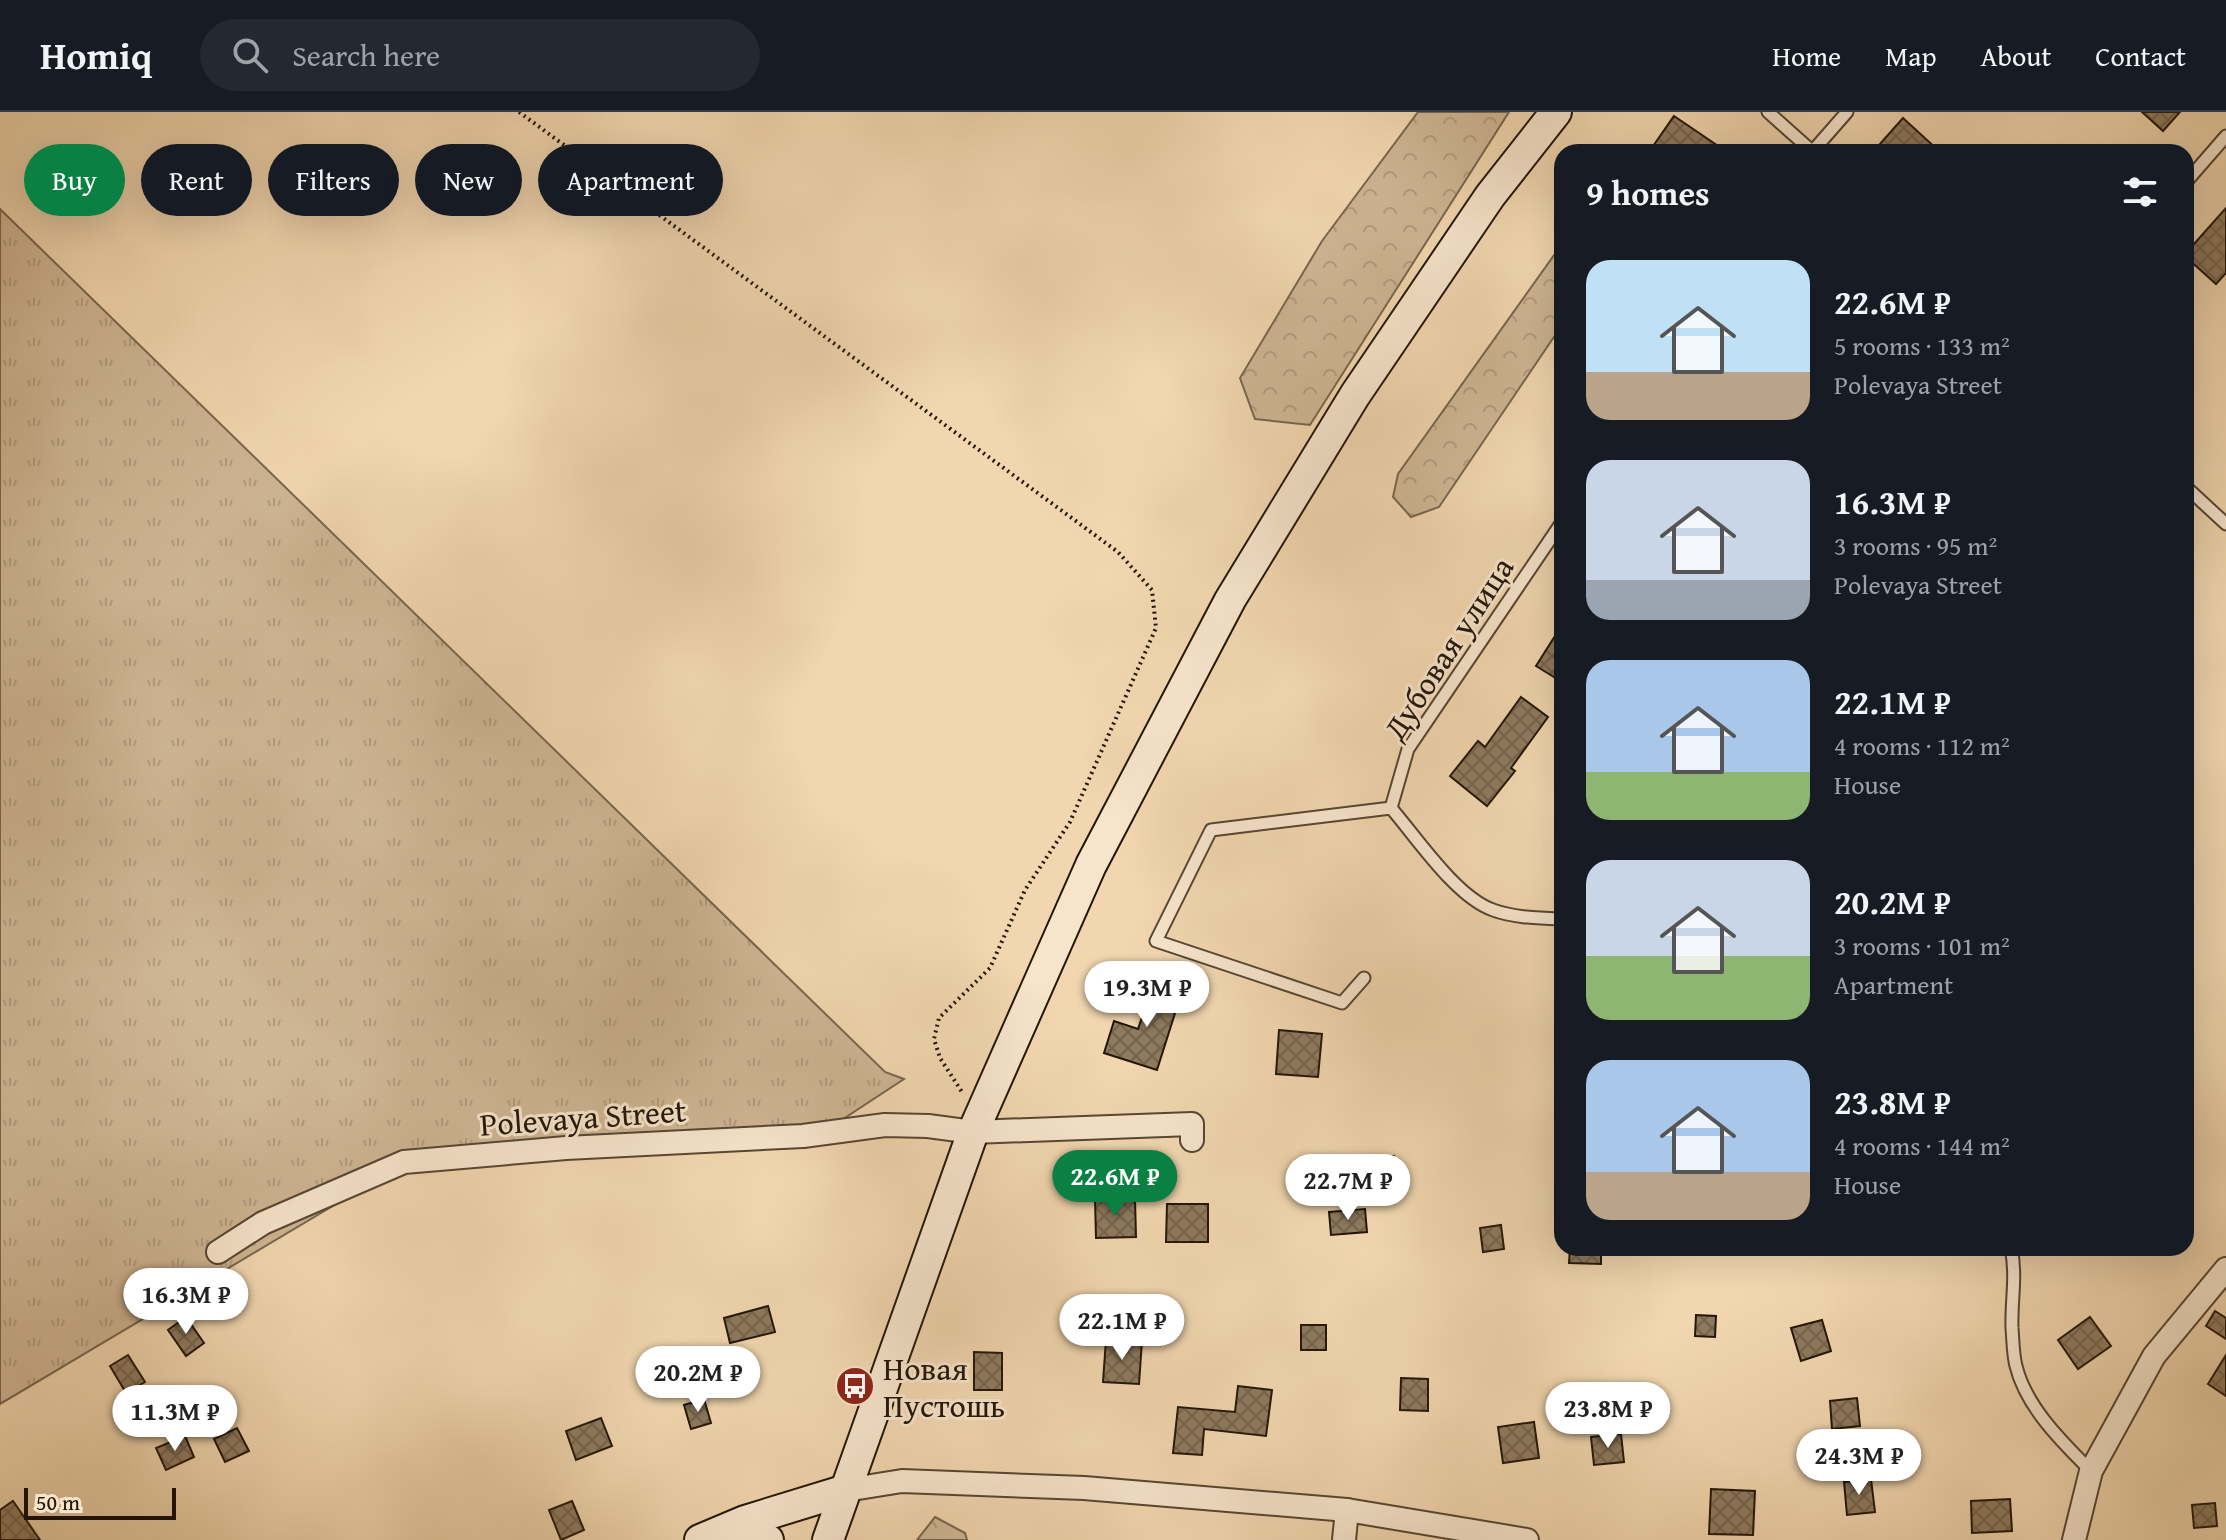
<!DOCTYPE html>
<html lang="en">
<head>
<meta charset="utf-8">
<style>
	:root { --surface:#171b24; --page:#242831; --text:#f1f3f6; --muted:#9ea1a6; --line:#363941; --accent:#0b8043 }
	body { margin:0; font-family:"Gentium Book Plus",serif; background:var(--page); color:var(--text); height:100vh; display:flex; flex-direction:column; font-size:30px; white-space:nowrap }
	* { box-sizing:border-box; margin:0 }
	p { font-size:26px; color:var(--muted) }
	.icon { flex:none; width:44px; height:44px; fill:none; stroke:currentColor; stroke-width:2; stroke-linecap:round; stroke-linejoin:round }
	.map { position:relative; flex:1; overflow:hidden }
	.panel { position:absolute; left:1554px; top:32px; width:640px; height:1112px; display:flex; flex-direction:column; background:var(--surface); border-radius:24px; box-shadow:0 8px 32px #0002 }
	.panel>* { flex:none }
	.top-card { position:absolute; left:24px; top:32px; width:760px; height:72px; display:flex; gap:16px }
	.scale { position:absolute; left:24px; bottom:20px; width:152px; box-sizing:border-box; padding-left:8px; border:4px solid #231608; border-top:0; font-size:22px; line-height:28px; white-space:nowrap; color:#231608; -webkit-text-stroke:6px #f6e4cb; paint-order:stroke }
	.price { position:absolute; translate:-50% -68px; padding:0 18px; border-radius:28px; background:#fff; color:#222; font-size:26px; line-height:52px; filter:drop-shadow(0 2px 4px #0008) }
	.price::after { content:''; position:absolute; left:50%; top:48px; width:24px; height:18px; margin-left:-12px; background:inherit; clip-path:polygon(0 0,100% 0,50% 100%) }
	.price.selected { background:var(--accent); color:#fff }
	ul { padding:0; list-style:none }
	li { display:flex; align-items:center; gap:24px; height:200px; padding:0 32px }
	li span { display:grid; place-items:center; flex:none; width:224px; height:160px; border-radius:24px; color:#555 }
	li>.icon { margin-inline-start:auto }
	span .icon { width:96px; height:96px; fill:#fffc; stroke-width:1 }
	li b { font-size:34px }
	h2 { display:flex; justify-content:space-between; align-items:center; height:96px; padding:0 32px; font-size:34px }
	.tag { padding:0 28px; border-radius:36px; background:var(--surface); box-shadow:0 8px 32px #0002; font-size:28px; line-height:72px }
	.tag.selected { background:var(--accent); color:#fff }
	header { display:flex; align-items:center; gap:48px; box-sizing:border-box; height:112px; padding:0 40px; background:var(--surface); border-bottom:2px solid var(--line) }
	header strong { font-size:38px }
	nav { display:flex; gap:44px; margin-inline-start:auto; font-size:28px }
	.search { width:560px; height:72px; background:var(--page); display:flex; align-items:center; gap:20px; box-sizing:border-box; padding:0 28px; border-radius:44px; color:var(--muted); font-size:30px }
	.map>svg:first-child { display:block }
	.grass { fill:url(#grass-tufts); stroke:#78664e; stroke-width:2 }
	.forest { fill:url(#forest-crowns); stroke:#78664e; stroke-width:2 }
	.building { fill:url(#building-cross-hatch); stroke:#231608; stroke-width:2 }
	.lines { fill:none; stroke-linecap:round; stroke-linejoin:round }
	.lane-casing { stroke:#564632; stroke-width:15 }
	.street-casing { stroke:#564632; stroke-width:26 }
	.secondary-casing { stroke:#231608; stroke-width:34 }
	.path { stroke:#231608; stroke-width:4; stroke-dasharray:2 4; stroke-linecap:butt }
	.lane { stroke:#f6e4cb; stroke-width:11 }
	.street { stroke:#f6e4cb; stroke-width:22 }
	.secondary { stroke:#f6e4cb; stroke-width:30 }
	.labels { text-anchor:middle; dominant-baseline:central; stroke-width:6; stroke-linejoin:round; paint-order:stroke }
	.street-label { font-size:32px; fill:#231608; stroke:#f6e4cb }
	.poi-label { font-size:32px; fill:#231608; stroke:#f6e4cb; text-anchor:start }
</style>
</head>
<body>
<header>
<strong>Homiq</strong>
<div class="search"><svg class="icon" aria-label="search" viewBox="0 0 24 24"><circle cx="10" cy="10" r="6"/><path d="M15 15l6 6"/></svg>Search here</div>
<nav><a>Home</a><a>Map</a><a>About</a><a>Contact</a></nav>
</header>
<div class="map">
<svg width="2226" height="1428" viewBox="0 0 2226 1428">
	<defs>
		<pattern id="grass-tufts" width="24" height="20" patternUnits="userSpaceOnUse" patternTransform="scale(2)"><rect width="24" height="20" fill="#ceb593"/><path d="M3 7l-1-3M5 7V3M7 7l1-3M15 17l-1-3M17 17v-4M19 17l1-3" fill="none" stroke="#b19b7d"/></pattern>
		<pattern id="forest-crowns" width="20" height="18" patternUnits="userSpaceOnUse" patternTransform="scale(2)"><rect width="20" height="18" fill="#ceb593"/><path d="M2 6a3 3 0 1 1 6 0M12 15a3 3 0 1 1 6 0" fill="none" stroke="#b19b7d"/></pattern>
		<pattern id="building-cross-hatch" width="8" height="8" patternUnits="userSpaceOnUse" patternTransform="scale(2)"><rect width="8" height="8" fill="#8e7a5f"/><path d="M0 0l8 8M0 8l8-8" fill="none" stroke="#74634c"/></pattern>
	</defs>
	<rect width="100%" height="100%" fill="#f1d6af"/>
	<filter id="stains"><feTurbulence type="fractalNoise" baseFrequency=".0025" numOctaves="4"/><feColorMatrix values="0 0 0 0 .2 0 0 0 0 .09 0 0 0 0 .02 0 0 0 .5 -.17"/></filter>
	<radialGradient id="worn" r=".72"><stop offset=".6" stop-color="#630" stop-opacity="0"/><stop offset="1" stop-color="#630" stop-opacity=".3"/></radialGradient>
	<!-- grass -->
	<polygon class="grass" points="0,97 885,960 904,967 834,1013 395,1057 0,1292"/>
	<!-- forest -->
	<g class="forest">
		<polygon points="1418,0 1509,0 1310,313 1255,307 1240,266 1322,129"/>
		<polygon points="1562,138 1562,213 1439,395 1411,405 1393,385 1398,362 1557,139"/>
		<polygon points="935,1405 965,1421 967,1428 917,1428"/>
	</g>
	<!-- building -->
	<g class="building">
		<polygon points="2142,0 2180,0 2163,19"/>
		<polygon points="1674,4 1727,40 1649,40"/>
		<polygon points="1903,6 1940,40 1889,40 1880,32"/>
		<polygon points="2226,96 2226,161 2216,172 2186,145 2186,141"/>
		<polygon points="1562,513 1562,570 1536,554"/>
		<polygon points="1521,585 1548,605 1511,656 1515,659 1487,694 1450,664 1478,629 1485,635"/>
		<polygon points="1155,867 1183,876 1157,958 1104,941 1114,909 1138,917"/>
		<polygon points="1279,918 1322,922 1318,965 1276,962"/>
		<rect x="1358" y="1044" width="36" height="30"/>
		<polygon points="1095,1087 1135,1087 1136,1125 1096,1126"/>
		<polygon points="1167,1092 1208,1092 1208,1130 1166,1130"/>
		<polygon points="1365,1097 1367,1120 1331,1123 1329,1100"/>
		<polygon points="1501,1113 1504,1137 1483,1140 1480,1116"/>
		<polygon points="1570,1136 1601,1136 1601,1152 1569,1151"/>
		<polygon points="768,1194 775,1220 730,1231 724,1206"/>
		<polygon points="2215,1199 2226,1206 2226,1227 2206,1214"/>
		<polygon points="1696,1203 1716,1204 1715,1225 1695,1224"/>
		<polygon points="186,1205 204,1231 186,1244 168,1218"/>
		<polygon points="2090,1205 2111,1234 2078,1257 2058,1228"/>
		<polygon points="1822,1208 1831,1239 1801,1249 1791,1216"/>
		<rect x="1301" y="1213" width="25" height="25"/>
		<polygon points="1106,1227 1142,1229 1139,1272 1103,1270"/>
		<polygon points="974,1240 1002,1241 1002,1278 974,1278"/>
		<polygon points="128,1243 145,1270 126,1281 110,1254"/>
		<polygon points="2226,1243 2226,1284 2208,1272"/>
		<polygon points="1401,1266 1428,1267 1428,1299 1400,1298"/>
		<polygon points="1238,1274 1272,1278 1266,1324 1204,1317 1202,1343 1173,1341 1178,1295 1235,1300"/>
		<polygon points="1857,1286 1860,1314 1832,1317 1830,1289"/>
		<polygon points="704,1287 711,1311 691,1317 684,1293"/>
		<polygon points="601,1306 612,1334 576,1348 566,1319"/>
		<polygon points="1534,1310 1539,1346 1503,1351 1498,1315"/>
		<polygon points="237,1316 249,1339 225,1350 214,1327"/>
		<polygon points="1621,1322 1624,1350 1594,1353 1591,1325"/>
		<polygon points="185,1324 194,1345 166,1358 156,1336"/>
		<polygon points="1871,1367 1875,1400 1847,1403 1844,1370"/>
		<polygon points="1711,1377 1755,1379 1753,1423 1709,1422"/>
		<polygon points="2010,1387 2012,1419 1972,1421 1971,1389"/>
		<polygon points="13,1389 40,1428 0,1428 0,1398"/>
		<polygon points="572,1389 584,1418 561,1428 549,1398"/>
		<polygon points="2215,1391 2217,1414 2194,1416 2192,1393"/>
	</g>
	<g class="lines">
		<!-- lane casing -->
		<g class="lane-casing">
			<g id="lane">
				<polyline points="1768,0 1813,40"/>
				<polyline points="1812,40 1847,0"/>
				<polyline points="2186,70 2226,24"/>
				<polyline points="2186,375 2226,412"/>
				<polyline points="1391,696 1408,637 1562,410"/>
				<path d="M1364 866 1342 891 1156 829 1211 718 1391 696C1417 726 1456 785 1493 798 1515 806 1539 806 1562 807"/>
				<path d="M2011 1136C2017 1163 2011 1189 2012 1216 2013 1228 2013 1243 2016 1254 2026 1295 2062 1330 2091 1359"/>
			</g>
		</g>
		<!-- street casing -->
		<g class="street-casing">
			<g id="street">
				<polyline points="218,1140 263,1111 404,1050 566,1036 803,1024 885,1013 928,1014 973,1020 1192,1012 1192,1028"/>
				<polyline points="846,1378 902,1369 1084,1376 1347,1398 1527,1428"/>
				<polyline points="1344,1428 1347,1398"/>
				<polyline points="2074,1428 2091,1359 2154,1244 2226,1157"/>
			</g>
		</g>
		<!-- secondary casing -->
		<g class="secondary-casing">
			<g id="secondary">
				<polyline points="735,1414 768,1428"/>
				<polyline points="700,1428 745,1409 846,1378"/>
				<polyline points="828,1428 973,1020 1091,753 1230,488 1355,283 1490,84 1556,0"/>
			</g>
		</g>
		<!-- path -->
		<polyline class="path" points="519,0 1118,440 1152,478 1156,516 1070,710 1025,778 990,856 939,906 934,927 940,946 962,980"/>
		<!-- lane -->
		<use href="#lane" class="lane"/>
		<!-- street -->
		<use href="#street" class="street"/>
		<!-- secondary -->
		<use href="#secondary" class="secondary"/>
	</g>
	<!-- icons -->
	<defs>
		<g id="bus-disc" transform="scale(2)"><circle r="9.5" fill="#8f2418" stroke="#f6e4cb"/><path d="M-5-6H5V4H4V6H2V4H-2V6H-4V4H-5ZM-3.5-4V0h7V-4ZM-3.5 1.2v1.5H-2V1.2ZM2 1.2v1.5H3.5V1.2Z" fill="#fff"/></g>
	</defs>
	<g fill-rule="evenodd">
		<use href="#bus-disc" x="855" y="1274"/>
	</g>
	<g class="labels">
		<!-- street labels -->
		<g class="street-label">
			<text transform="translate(1448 536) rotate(-57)">Дубовая улица</text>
			<text transform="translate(583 1005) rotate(-4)">Polevaya Street</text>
		</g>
		<!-- poi labels -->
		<g class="poi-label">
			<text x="883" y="1256">Новая<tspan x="883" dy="37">Пустошь</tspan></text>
		</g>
	</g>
	<rect width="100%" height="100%" filter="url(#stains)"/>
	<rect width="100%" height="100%" fill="url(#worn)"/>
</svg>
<div class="scale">50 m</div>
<b class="price" style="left:1147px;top:917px">19.3M ₽</b>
<b class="price selected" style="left:1115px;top:1106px">22.6M ₽</b>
<b class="price" style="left:1348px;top:1110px">22.7M ₽</b>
<b class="price" style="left:186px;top:1224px">16.3M ₽</b>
<b class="price" style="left:1122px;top:1250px">22.1M ₽</b>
<b class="price" style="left:698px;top:1302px">20.2M ₽</b>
<b class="price" style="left:1608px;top:1338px">23.8M ₽</b>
<b class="price" style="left:175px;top:1341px">11.3M ₽</b>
<b class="price" style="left:1859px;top:1385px">24.3M ₽</b>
<div class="top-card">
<a class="tag selected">Buy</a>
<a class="tag">Rent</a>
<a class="tag">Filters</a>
<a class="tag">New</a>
<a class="tag">Apartment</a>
</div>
<section class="panel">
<h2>9 homes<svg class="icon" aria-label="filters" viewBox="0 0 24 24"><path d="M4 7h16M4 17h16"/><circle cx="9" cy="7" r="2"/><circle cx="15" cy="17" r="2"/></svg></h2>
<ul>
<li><span style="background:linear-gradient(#bfe0f5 70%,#b9a48a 0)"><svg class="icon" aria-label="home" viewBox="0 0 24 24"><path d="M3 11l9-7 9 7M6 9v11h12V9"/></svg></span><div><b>22.6M ₽</b><p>5 rooms · 133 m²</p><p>Polevaya Street</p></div></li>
<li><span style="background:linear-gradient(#c9d6e8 75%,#9aa5b1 0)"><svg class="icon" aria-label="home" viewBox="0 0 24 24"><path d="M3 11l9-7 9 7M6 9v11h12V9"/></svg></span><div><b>16.3M ₽</b><p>3 rooms · 95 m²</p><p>Polevaya Street</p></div></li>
<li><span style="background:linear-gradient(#a9c7e8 70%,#8fb573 0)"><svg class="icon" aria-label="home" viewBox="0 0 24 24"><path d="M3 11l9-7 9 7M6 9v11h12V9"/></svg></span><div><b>22.1M ₽</b><p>4 rooms · 112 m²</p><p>House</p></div></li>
<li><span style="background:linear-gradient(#c9d6e8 60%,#8fb573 0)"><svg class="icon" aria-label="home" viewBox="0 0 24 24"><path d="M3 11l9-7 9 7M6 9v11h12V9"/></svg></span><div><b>20.2M ₽</b><p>3 rooms · 101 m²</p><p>Apartment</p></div></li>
<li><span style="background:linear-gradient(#a9c7e8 70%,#b9a48a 0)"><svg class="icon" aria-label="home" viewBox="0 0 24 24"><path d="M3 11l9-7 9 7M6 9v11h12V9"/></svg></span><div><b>23.8M ₽</b><p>4 rooms · 144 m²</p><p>House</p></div></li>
</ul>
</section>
</div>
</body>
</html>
